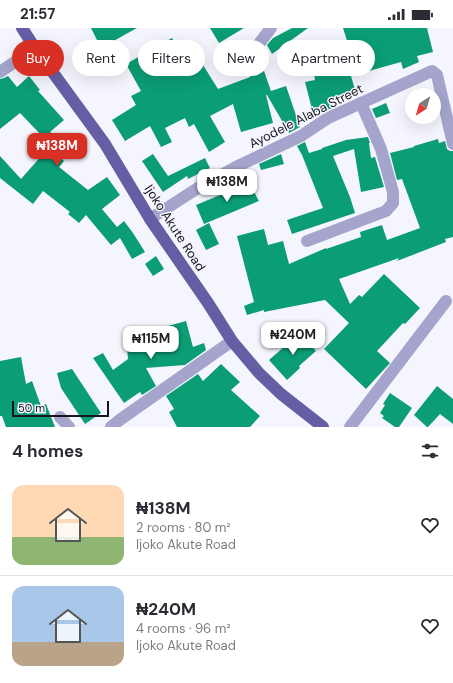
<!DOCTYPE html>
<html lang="en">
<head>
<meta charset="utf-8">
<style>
	:root { --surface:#fff; --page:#f2f2f3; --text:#2b2b33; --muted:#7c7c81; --line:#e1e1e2; --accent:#d93025 }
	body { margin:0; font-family:"DM Sans",sans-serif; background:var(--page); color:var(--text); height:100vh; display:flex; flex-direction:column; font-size:15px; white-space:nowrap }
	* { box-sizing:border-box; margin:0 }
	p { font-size:13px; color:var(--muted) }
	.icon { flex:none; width:22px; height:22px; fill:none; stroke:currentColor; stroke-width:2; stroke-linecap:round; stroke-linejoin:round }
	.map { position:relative; height:399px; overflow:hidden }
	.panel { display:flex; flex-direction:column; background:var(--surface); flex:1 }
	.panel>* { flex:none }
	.top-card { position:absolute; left:12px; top:12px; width:429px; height:36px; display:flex; gap:8px }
	.needle { width:26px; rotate:217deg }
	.fabs { position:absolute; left:405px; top:60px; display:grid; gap:8px }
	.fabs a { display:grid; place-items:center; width:36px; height:36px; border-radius:50%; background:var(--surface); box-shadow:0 4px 16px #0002; font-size:20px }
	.scale { position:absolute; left:12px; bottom:10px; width:97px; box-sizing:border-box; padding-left:4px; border:2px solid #16161b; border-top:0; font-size:11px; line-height:14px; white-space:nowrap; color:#16161b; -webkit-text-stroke:3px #f5f5fe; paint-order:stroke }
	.price { position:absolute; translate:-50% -34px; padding:0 9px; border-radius:8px; background:#fff; color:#222; font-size:13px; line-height:26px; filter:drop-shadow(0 1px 2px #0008) }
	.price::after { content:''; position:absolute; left:50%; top:24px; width:12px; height:9px; margin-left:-6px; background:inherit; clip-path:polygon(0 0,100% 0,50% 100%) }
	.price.current { background:var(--accent); color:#fff }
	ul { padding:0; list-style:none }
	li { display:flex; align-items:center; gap:12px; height:100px; padding:0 12px }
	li+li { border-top:1px solid var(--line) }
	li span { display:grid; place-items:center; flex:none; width:112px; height:80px; border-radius:12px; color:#555 }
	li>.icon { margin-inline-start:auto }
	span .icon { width:48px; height:48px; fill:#fffc; stroke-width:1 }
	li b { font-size:17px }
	h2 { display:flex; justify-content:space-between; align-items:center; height:48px; padding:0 12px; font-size:17px }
	.pill { padding:0 14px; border-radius:18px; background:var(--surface); box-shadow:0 4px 16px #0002; font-size:14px; line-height:36px }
	.pill.current { background:var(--accent); color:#fff }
	.status { display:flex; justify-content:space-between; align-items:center; height:28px; padding:0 20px; background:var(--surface); direction:ltr }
	.status svg { height:11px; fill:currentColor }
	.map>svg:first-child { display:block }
	.building { fill:#0b9d74 }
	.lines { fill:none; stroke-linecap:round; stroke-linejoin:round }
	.minor { stroke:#a5a4cc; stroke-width:12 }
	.major { stroke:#655ea4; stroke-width:12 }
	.labels { text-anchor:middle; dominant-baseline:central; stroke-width:3; stroke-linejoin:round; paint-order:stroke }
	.street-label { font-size:13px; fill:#16161b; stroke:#f5f5fe }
</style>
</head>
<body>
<div class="status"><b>21:57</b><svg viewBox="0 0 49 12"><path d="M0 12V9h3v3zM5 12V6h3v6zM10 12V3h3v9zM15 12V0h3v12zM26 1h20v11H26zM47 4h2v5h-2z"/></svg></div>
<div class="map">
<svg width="453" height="399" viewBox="0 0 453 399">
	<rect width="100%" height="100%" fill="#f5f5fe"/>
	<!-- building -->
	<g class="building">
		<polygon points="91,0 137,0 101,20"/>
		<polygon points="210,0 244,0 219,15"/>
		<polygon points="292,0 308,0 272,26 267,17 273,10"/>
		<polygon points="343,0 427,0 433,24 417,28 419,34 403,41 401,34 351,48 356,65 331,72 333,80 313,85 305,54 315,52 311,29 310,29 307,18 325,12 331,28 350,22"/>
		<polygon points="172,10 186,36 198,29 218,61 250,49 250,48 264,43 271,63 286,58 300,99 289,105 267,67 266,67 273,95 241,104 233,76 210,88 225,114 209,124 194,96 189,99 185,90 165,100 172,114 161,119 150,98 125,113 112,92 136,77 131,68 141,63 126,36"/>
		<polygon points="8,48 17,59 29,48 40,62 38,63 64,92 50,104 64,116 56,126 64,133 59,139 88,162 107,149 120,167 102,181 117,199 124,193 133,205 145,224 132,231 120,210 111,217 86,187 79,195 68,186 70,184 43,163 33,176 0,150 0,128 21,151 50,118 42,112 44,110 20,85 0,101 0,51 4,50"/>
		<polygon points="386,75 390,85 376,90 372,81"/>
		<polygon points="368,109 370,115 369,115 371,130 375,129 384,159 361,164 354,121 333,128 350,169 355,185 292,206 287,192 323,180 302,127 297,118 305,114 309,125 322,121 322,120 346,112"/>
		<polygon points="438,111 439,115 445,113 447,121 450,123 453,123 453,209 445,211 446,214 397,233 399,230 339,251 350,276 359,267 362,269 384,246 420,280 405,296 403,295 377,323 390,335 366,361 324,321 349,295 325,272 264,284 264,282 247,287 244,278 254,274 237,208 264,201 268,217 283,213 289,236 326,220 326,221 361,209 360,204 382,197 387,212 420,200 402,151 397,152 390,125 414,119 414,118"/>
		<polygon points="153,126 168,148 205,130 210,140 188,151 187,148 163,164 142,133"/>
		<polygon points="281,126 284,136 261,142 259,136"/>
		<polygon points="249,155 259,173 204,196 196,177"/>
		<polygon points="209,195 219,216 206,222 196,202"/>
		<polygon points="156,228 164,241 153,248 145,236"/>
		<polygon points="186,293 193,319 204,315 206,322 185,337 146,340 156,358 142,367 140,364 124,375 93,330 103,325 113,342 128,331 127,320 147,319 143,305"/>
		<polygon points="300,305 316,323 299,338 300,340 287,352 269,332"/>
		<polygon points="21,329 26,356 32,353 41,378 46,376 55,399 6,399 2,388 0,388 0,333"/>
		<polygon points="221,336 240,354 231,362 260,388 250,399 177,399 169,384 174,381 166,368 198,346 203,353"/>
		<polygon points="72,341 101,385 85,396 61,360 57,345"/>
		<polygon points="437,358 453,371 453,396 440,386 428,399 427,399 414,387"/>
		<polygon points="390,365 412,380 399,399 395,399 382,390 384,388 380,385 385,377 383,376"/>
	</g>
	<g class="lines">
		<!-- minor -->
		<g class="minor">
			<polyline points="233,39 258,17 271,0"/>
			<polyline points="0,44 35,20"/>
			<polyline points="150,191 201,158 236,139 301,108 328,90 432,43 437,47 453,116"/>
			<polyline points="307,213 386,183 393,175 393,164 381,121 361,75"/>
			<polyline points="60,389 69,399"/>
			<polyline points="111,399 121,391 232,313"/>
			<polyline points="350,399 446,273"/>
		</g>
		<!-- major -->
		<polyline class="major" points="22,0 35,20 105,116 150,191 208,275 232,313 259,345 281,366 323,399"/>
	</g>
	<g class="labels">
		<!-- street labels -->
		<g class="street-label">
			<text transform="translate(306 88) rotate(-27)">Ayodele Alaba Street</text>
			<text transform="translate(175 200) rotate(57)">Ijoko Akute Road</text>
		</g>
	</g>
</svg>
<div class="fabs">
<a><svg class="needle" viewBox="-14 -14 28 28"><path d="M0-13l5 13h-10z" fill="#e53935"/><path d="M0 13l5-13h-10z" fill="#7c7c81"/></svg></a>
</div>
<div class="scale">50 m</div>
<b class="price current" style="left:57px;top:139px">₦138M</b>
<b class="price" style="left:227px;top:175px">₦138M</b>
<b class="price" style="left:293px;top:328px">₦240M</b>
<b class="price" style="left:151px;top:332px">₦115M</b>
<div class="top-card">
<a class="pill current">Buy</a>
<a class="pill">Rent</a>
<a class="pill">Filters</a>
<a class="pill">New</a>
<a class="pill">Apartment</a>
</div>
</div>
<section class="panel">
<h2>4 homes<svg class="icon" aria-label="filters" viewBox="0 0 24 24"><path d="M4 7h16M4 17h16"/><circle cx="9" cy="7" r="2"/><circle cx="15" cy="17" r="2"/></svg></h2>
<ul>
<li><span style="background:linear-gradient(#ffd9b3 65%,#8fb573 0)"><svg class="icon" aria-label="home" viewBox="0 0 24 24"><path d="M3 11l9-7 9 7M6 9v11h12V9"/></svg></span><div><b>₦138M</b><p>2 rooms · 80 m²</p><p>Ijoko Akute Road</p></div><svg class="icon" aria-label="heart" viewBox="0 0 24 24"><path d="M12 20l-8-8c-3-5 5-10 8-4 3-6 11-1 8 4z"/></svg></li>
<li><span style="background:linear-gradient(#a9c7e8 70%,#b9a48a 0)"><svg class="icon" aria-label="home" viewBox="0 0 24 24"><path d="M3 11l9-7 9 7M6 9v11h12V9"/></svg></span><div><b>₦240M</b><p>4 rooms · 96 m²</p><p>Ijoko Akute Road</p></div><svg class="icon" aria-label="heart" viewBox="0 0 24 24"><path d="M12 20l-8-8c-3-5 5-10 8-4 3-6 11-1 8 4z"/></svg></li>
</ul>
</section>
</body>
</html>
